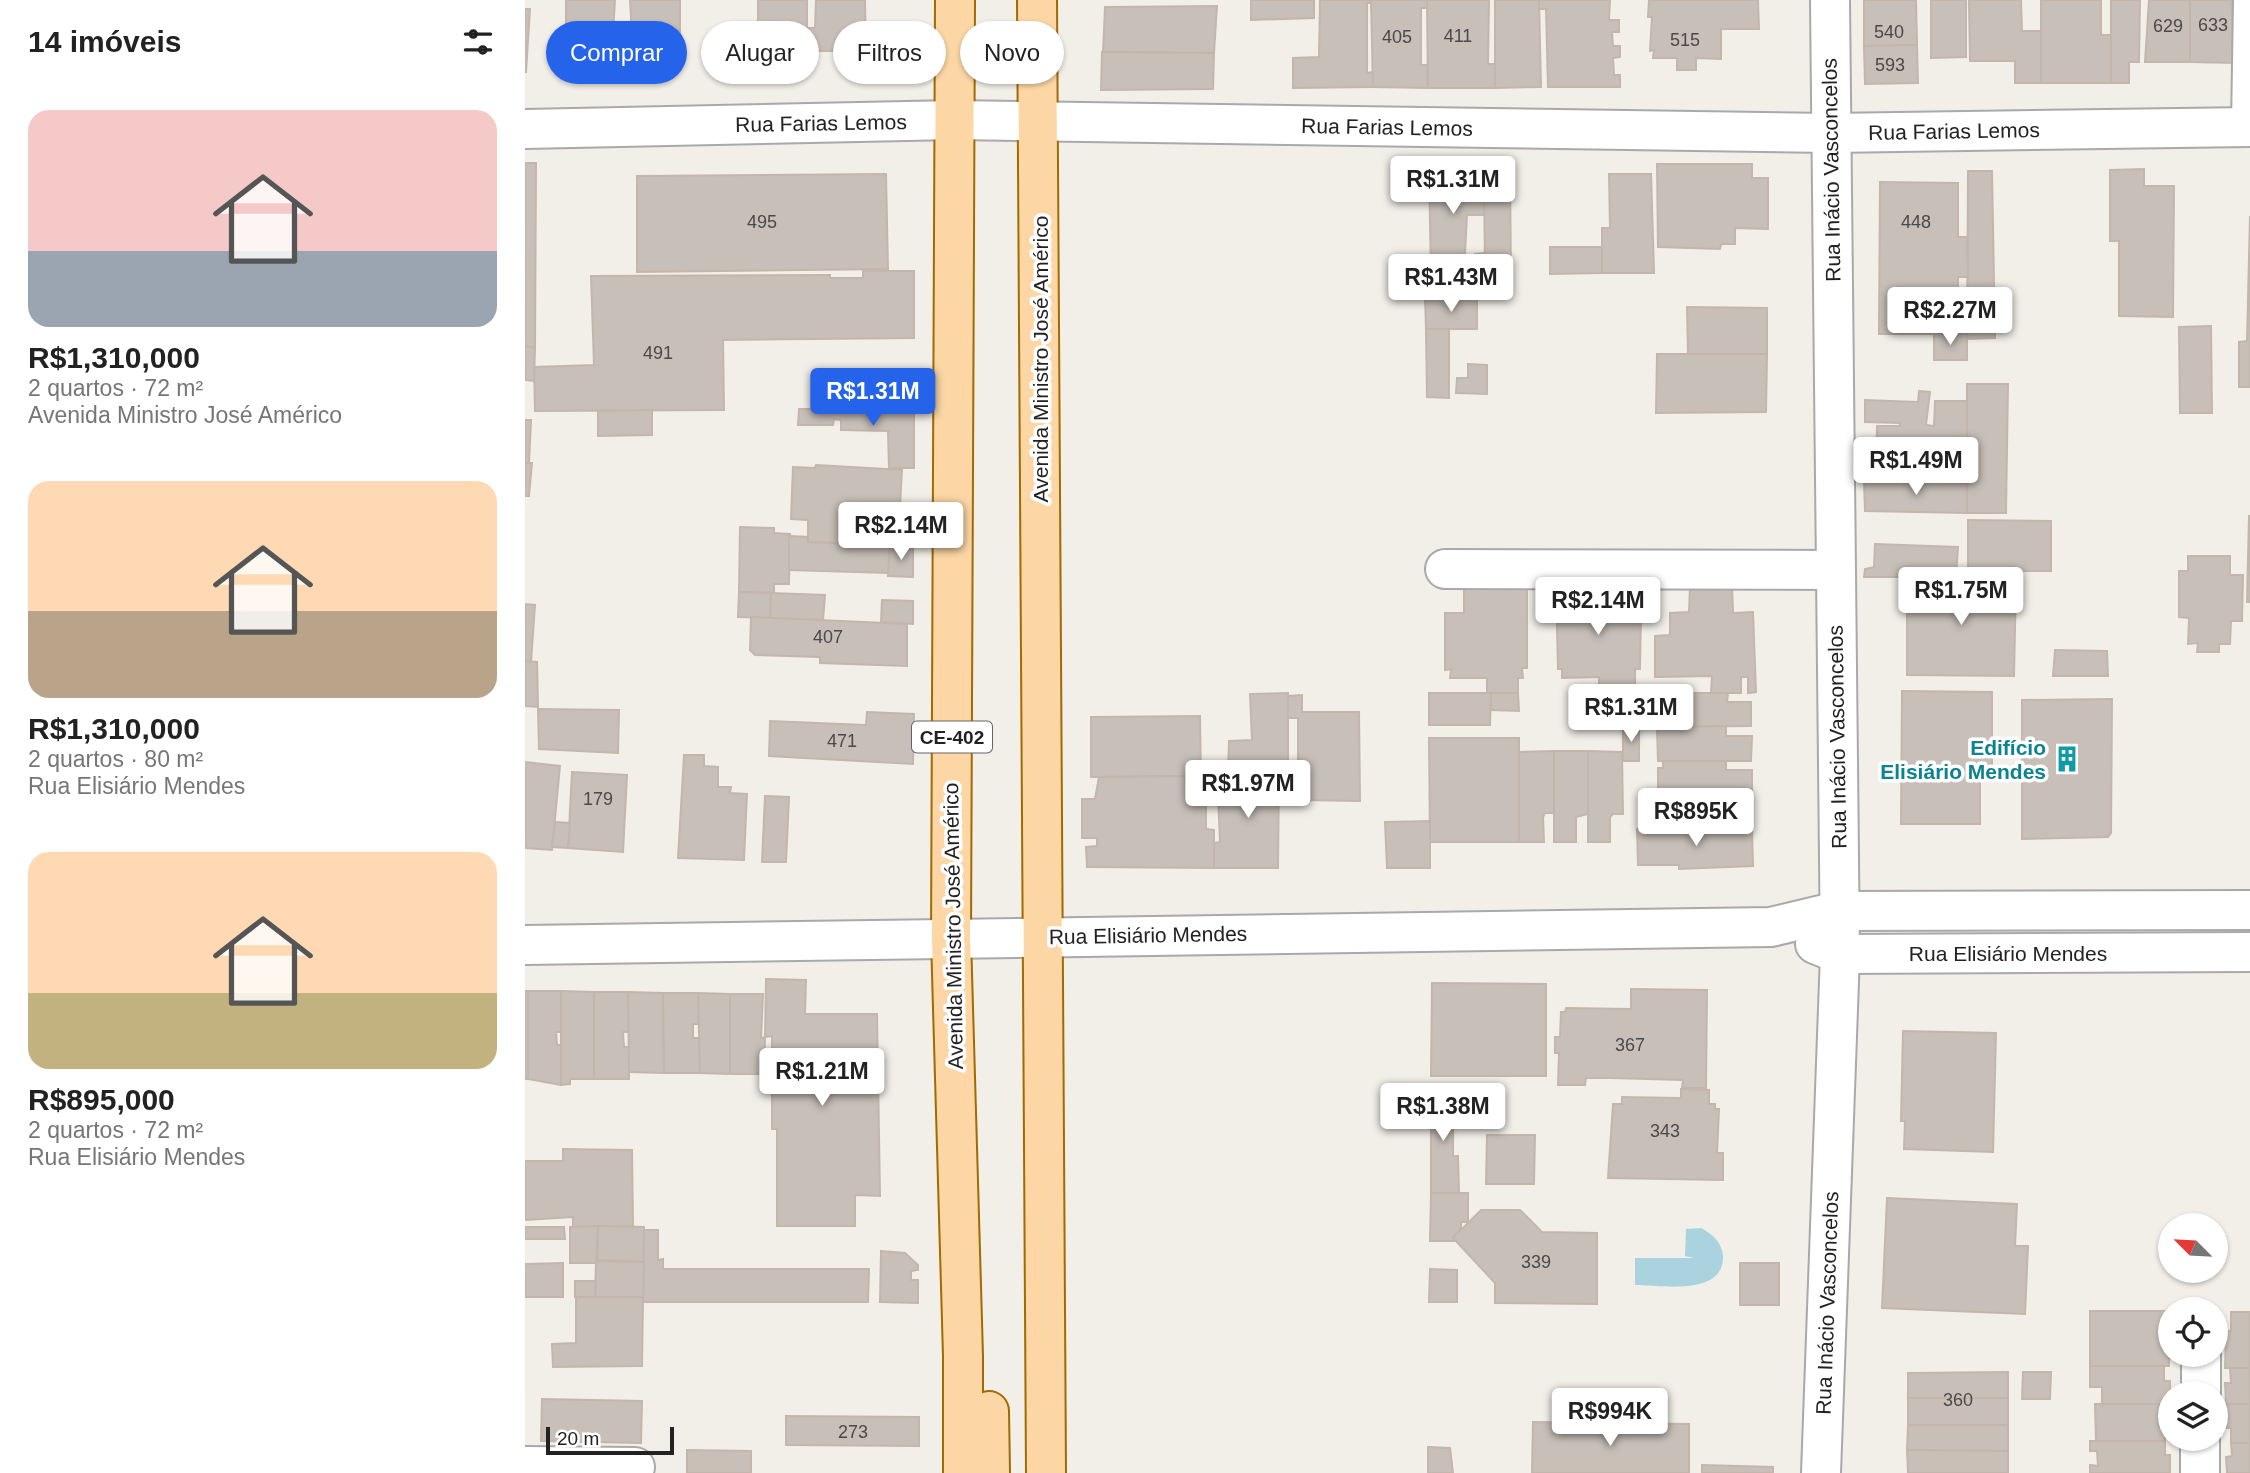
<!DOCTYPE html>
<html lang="pt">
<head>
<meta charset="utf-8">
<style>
	:root { --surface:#fff; --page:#f6f6f6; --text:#222; --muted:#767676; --accent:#2563eb }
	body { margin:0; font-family:Arial,sans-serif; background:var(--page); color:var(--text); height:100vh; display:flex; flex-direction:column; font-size:26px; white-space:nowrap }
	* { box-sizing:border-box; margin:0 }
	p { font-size:23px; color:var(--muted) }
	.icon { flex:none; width:38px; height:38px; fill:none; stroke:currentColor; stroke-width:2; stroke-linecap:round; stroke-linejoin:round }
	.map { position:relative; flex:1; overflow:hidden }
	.drawer { display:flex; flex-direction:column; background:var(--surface); width:525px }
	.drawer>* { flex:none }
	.top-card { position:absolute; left:21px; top:21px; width:665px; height:63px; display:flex; gap:14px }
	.needle { width:46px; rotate:294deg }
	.tools { position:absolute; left:1633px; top:1213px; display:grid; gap:14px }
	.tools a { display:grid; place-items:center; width:70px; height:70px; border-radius:50%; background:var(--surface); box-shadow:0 2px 5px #0004; font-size:35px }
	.scale { position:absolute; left:21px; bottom:18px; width:128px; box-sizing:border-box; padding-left:7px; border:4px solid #222; border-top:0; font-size:19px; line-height:24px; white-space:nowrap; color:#222; -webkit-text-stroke:5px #fff; paint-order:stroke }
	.price { position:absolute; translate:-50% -60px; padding:0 16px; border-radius:7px; background:#fff; color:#222; font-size:23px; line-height:46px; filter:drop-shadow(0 2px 4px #0008) }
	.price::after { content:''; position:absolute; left:50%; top:42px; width:21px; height:16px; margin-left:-10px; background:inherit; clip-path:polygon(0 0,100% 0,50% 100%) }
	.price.on { background:var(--accent); color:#fff }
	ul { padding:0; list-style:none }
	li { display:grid; align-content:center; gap:14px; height:371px; padding:0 28px }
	li span { display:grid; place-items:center; height:217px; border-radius:21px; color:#555 }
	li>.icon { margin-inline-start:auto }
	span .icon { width:126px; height:126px; fill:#fffc; stroke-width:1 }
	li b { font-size:30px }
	h2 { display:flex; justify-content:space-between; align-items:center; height:84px; padding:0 28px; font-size:30px }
	.chip { padding:0 24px; border-radius:32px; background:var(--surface); box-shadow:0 2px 5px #0004; font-size:24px; line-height:63px }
	.chip.on { background:var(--accent); color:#fff }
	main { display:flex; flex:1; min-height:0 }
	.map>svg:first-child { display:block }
	.water { fill:#aad3df }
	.building { fill:#c7bfb8; stroke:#c4b6ab; stroke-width:2 }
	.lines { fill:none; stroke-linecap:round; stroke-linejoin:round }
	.lane-casing { stroke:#a9a9a9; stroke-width:28 }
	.street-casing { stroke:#a9a9a9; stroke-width:42 }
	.primary-casing { stroke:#a06b00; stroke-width:42 }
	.lane { stroke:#fff; stroke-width:24 }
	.street { stroke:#fff; stroke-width:38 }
	.primary { stroke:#fcd6a4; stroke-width:38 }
	.labels { text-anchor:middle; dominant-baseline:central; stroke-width:7; stroke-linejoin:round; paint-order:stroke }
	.number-label { font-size:18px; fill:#4b4948 }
	.shield { fill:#fff; stroke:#646464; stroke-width:2 }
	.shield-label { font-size:19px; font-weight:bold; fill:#222 }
	.street-label { font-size:21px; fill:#222; stroke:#fff }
	.culture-label { font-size:21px; font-weight:bold; fill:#0d838f; stroke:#fff; text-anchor:end }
</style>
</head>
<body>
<main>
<section class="drawer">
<h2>14 imóveis<svg class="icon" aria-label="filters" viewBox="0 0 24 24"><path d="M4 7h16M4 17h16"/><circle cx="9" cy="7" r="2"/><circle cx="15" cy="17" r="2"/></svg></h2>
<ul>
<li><span style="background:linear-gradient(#f6c9c9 65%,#9aa5b1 0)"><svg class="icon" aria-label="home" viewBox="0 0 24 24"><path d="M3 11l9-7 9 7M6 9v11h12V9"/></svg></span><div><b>R$1,310,000</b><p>2 quartos · 72 m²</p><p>Avenida Ministro José Américo</p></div></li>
<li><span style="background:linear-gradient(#ffd9b3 60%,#b9a48a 0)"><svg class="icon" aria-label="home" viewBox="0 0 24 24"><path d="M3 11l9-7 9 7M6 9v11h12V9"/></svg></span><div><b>R$1,310,000</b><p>2 quartos · 80 m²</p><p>Rua Elisiário Mendes</p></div></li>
<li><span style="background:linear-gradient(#ffd9b3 65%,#c2b280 0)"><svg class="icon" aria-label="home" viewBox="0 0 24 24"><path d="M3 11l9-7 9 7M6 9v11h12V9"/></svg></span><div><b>R$895,000</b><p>2 quartos · 72 m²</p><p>Rua Elisiário Mendes</p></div></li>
</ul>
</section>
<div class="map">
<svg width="1725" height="1473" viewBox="0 0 1725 1473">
	<rect width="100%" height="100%" fill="#f2efe9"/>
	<!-- water -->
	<path class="water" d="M1176 1228C1187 1234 1197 1242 1198 1256 1199 1297 1135 1285 1110 1285V1258H1169L1160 1256 1161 1229Z"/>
	<!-- building -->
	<g class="building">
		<polygon points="41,0 90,0 87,50 41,50"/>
		<polygon points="105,0 155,0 155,51 108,52"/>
		<polygon points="233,0 282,0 282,28 290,28 291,0 340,0 341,51 233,51"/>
		<polygon points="726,0 789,0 789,18 726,20"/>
		<polygon points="795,0 846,0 846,3 842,3 842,73 848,72 848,87 768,88 768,58 794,57"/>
		<polygon points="846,0 902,0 902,8 896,8 896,65 902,65 903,88 848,87"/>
		<polygon points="902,0 964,0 963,64 970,64 970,88 903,88"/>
		<polygon points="970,0 1014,0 1016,87 970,88"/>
		<polygon points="1014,0 1085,0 1084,20 1094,20 1094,32 1087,32 1088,46 1095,46 1095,57 1088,58 1089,75 1095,75 1095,87 1023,87 1021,9 1014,9"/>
		<polygon points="1124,0 1233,0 1234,29 1196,29 1196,59 1171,58 1171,70 1152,70 1152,58 1128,58 1129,50 1125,51 1127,17 1123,17"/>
		<polygon points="1339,0 1391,0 1392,45 1339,46"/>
		<polygon points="1406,0 1441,0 1441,57 1406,58"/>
		<polygon points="1444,0 1496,0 1497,31 1516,31 1516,83 1490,83 1490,61 1445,61"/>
		<polygon points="1516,0 1576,0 1576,35 1586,35 1586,83 1516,83"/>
		<polygon points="1586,0 1615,0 1614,62 1604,62 1604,83 1586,83"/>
		<polygon points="1624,0 1665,0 1665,62 1620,62"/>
		<polygon points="1665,0 1706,0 1710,63 1665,62"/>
		<polygon points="692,6 689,53 578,52 580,7"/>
		<polygon points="0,9 5,9 1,72 0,72"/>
		<polygon points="1392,45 1393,83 1340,84 1339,46"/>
		<polygon points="577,52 689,53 688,89 576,90"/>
		<polygon points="0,163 11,163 10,348 0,346"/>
		<polygon points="941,163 958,164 959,215 942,215 939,272 906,273 904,173 941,174"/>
		<polygon points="1132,164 1227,164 1227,178 1243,178 1243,229 1210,228 1210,244 1196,244 1195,249 1133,247"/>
		<polygon points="1619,169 1619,186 1649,186 1648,317 1594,316 1594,241 1585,241 1585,170"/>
		<polygon points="1443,171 1467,171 1470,338 1442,339"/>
		<polygon points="361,174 363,269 112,272 112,176"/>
		<polygon points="1084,174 1126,174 1129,273 1077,273 1077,228 1085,228"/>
		<polygon points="959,176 985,176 986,273 960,273"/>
		<polygon points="1355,182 1433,183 1433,237 1442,237 1443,277 1433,277 1433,299 1442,299 1442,334 1354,334"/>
		<polygon points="1725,216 1725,387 1714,387 1714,342 1722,341"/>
		<polygon points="1025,247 1077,247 1077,273 1025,274"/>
		<polygon points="959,253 960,273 950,273 950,254"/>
		<polygon points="338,271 389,271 389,338 198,340 199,410 10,411 9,367 69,365 66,276 305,275 305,278 338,278"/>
		<polygon points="920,273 952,273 952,299 920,298"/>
		<polygon points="900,299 952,299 952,329 901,329"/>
		<polygon points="1162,307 1242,308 1242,354 1163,355"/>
		<polygon points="1686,326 1687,413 1655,413 1654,327"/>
		<polygon points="901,329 924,329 924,398 902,397"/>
		<rect x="1409" y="334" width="33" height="26"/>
		<polygon points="0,346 10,348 9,381 0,380"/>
		<polygon points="1132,354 1242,354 1241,412 1131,413"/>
		<polygon points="943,364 962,365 962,394 931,393 932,378 943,378"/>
		<polygon points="1442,384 1483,384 1481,513 1442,513"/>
		<polygon points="1394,391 1405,392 1401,425 1409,426 1410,401 1442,401 1442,483 1340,481 1340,463 1351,462 1352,426 1375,426 1375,423 1340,422 1340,400 1393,402"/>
		<polygon points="274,409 389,409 389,468 364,468 363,431 316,430 316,420 309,419 308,425 273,425"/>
		<polygon points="127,410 127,435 73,436 73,411"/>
		<polygon points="0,420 6,420 4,463 0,463"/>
		<polygon points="0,463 7,463 4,496 0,496"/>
		<polygon points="291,465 377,470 373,544 283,542 283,520 266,519 268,467 290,468"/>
		<polygon points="1339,481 1442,483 1442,513 1340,511"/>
		<polygon points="1724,516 1725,516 1725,602 1722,602"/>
		<polygon points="1443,520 1526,521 1526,571 1443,571"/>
		<polygon points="215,527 249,528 249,533 265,534 264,584 249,584 249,593 214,592"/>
		<polygon points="264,536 283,537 283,542 365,546 364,573 264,570"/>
		<polygon points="1350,544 1433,547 1431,577 1339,577 1340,569 1349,567"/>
		<polygon points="365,546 388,547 388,577 363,576"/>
		<polygon points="1663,556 1705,556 1705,575 1718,575 1717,621 1706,621 1705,644 1694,644 1694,652 1672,652 1673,643 1663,644 1664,618 1654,617 1654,571 1663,571"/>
		<polygon points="1382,579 1491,580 1489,676 1382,675"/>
		<polygon points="1095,584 1096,613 1116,613 1115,669 1110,669 1110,693 1074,693 1074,677 1037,678 1037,669 1033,669 1031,586"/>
		<polygon points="939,585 1002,586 1002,668 997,668 998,678 993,678 993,693 962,693 962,678 925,678 926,669 920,670 920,613 939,613"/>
		<polygon points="1165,585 1207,585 1208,613 1228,612 1231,692 1223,693 1223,677 1216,677 1216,693 1186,693 1187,676 1130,677 1130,636 1145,635 1145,613 1164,612"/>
		<polygon points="214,592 246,593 245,618 213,617"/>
		<polygon points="246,593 300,595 298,620 245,618"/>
		<polygon points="357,600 388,601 388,624 356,622"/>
		<polygon points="0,604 10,605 6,662 0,661"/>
		<polygon points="226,617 382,624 382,666 295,663 295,657 230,655 225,650"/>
		<polygon points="1530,650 1582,651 1583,676 1528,676"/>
		<polygon points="0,661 12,662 13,707 0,706"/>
		<polygon points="1377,691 1467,692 1467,770 1455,770 1455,824 1376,824"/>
		<polygon points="763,693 763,772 703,771 704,741 727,740 725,694"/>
		<polygon points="904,693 966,693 965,725 904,725"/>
		<polygon points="966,693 993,693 994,711 966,710"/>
		<polygon points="1138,693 1203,693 1202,702 1226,702 1226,726 1132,727 1133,701 1138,701"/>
		<polygon points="777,695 777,712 834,712 835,801 773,800 773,718 763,718 763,696"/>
		<polygon points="1587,699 1586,833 1583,837 1497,839 1497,700"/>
		<polygon points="13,709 94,710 93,753 14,749"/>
		<polygon points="342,712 389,714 388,764 244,756 245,721 341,725"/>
		<polygon points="675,716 676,776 566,777 566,717"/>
		<polygon points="1201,726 1201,736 1227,736 1226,761 1133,761 1132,727"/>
		<rect x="1098" y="727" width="16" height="34"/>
		<polygon points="904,738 994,738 994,842 905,842"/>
		<polygon points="1029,751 1063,751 1063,814 1051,817 1051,842 1029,842"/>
		<polygon points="1029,751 1029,813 1020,813 1018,817 1019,842 994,842 994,752"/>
		<polygon points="1063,751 1097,752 1098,814 1088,814 1085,817 1085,842 1063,842"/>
		<polygon points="159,755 179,755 179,766 193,767 193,787 206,787 205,793 222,794 219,860 153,858"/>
		<polygon points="1138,761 1201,761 1201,770 1227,770 1227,795 1133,795 1133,768 1138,768"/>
		<polygon points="0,762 35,766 27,850 0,848"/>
		<polygon points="47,772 102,775 98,852 43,848"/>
		<polygon points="676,772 681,772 681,829 689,830 689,868 562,867 561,847 572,846 572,838 557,838 557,799 570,799 574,777 676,776"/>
		<polygon points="692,772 754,771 753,868 689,868 689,843 695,842"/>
		<polygon points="1139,795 1201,795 1201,803 1227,803 1227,828 1133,829 1133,803 1138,802"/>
		<polygon points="240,796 264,797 261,862 237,862"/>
		<polygon points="905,821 905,868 862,868 860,822"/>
		<polygon points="30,822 45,823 43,848 27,847"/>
		<polygon points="1227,828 1228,866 1154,869 1154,865 1113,865 1112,829"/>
		<polygon points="241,979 281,980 280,1014 352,1014 355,1196 330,1195 330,1226 252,1226 252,1129 247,1129 247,1036 240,1037"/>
		<polygon points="907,983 1021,984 1021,1076 906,1076"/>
		<polygon points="1106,989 1182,990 1181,1088 1157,1088 1158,1080 1085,1078 1061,1078 1060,1085 1033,1085 1034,1053 1030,1053 1030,1037 1035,1037 1036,1012 1040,1012 1041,1008 1106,1009"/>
		<rect x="0" y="991" width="3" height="88"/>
		<polygon points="3,991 36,991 36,1032 31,1032 32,1045 36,1045 36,1085 3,1079"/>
		<polygon points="36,991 69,992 69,1079 45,1079 45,1084 36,1085"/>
		<polygon points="69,992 103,992 104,1032 98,1032 99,1047 104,1047 104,1079 69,1079"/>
		<polygon points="103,992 138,993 139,1073 104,1072"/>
		<polygon points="138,993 173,993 174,1024 168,1024 168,1038 174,1038 175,1073 139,1073"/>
		<polygon points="173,993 205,994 205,1074 175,1073"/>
		<polygon points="205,994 238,994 236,1038 240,1037 239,1074 205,1074"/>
		<polygon points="1378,1031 1471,1033 1468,1152 1379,1149 1380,1121 1376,1121"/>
		<polygon points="906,1087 928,1088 928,1156 933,1156 934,1193 906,1193"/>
		<polygon points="1156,1089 1184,1090 1184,1104 1190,1104 1190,1109 1194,1109 1192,1153 1198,1153 1198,1180 1083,1178 1088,1104 1097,1104 1097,1097 1156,1098"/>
		<polygon points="962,1135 1010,1135 1009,1184 961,1184"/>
		<polygon points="38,1149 107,1150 108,1226 48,1227 48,1217 0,1220 0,1161 38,1161"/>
		<polygon points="906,1193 943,1193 943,1222 936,1222 936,1228 928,1238 931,1241 905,1241"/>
		<polygon points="1362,1198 1492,1204 1490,1246 1503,1246 1500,1314 1357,1308"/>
		<polygon points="956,1210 995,1210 1017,1232 1072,1233 1072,1304 970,1303 970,1283 928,1238"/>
		<polygon points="73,1226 119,1227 119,1262 73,1260"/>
		<polygon points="73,1226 71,1263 45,1263 45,1227"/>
		<polygon points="0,1227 39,1227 40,1239 0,1239"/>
		<polygon points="119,1230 133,1230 133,1260 138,1259 138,1269 344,1269 343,1302 118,1302"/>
		<polygon points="356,1251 380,1253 393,1265 393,1270 386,1271 386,1280 393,1280 393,1303 355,1302"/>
		<polygon points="71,1261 119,1262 118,1297 70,1297"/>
		<polygon points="38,1263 38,1297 0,1297 0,1264"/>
		<rect x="1215" y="1263" width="39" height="42"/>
		<polygon points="905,1269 932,1270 932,1302 904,1302"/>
		<polygon points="50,1281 71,1281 70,1297 50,1297"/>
		<polygon points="51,1297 118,1297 117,1366 28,1367 27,1344 51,1343"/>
		<rect x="1565" y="1311" width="79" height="55"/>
		<polygon points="1706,1312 1725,1312 1725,1368 1700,1368 1701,1331 1706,1331"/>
		<polygon points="1565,1366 1639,1366 1639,1381 1645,1381 1645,1404 1577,1404 1577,1387 1565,1387"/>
		<polygon points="1705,1368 1725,1368 1725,1404 1701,1404 1700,1383 1706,1383"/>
		<polygon points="1483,1372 1483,1398 1383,1398 1383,1373"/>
		<polygon points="1498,1372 1526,1372 1525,1399 1497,1399"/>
		<rect x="1383" y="1398" width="100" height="27"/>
		<polygon points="17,1399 117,1401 116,1443 16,1441"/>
		<polygon points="1570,1404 1645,1404 1645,1426 1639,1427 1640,1441 1571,1441"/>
		<polygon points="1701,1404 1725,1404 1725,1443 1706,1443 1706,1428 1700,1428"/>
		<polygon points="261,1416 394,1417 394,1446 261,1445"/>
		<polygon points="1008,1422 1164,1424 1164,1473 1007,1473"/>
		<polygon points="1383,1425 1483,1425 1483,1451 1382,1450"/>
		<polygon points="1565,1441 1640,1441 1640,1455 1645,1455 1645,1473 1565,1473 1565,1465 1573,1466 1572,1451 1565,1451"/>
		<polygon points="1706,1443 1725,1443 1725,1473 1702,1473 1701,1457 1707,1456"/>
		<polygon points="903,1447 925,1448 928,1473 903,1473"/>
		<polygon points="162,1450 226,1451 226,1473 162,1473"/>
		<polygon points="1382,1450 1483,1451 1483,1473 1383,1473"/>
		<polygon points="1177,1465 1248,1467 1248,1473 1177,1473"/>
	</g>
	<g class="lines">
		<!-- lane casing -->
		<g class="lane-casing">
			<polyline id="lane" points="1719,127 1721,0"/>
		</g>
		<!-- street casing -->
		<g class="street-casing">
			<g id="street">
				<polyline points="0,129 430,120 1305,133 1725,127"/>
				<polyline points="920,569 1310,570"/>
				<polyline points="1290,944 1315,954 1725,952"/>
				<polyline points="0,945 1246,927 1313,911 1725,910"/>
				<polyline points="1676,1393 1676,1354"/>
				<polyline points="0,1466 110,1467"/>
				<polyline points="1296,1473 1315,954 1305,0"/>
				<polyline points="1675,1473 1675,1438"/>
			</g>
		</g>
		<!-- primary casing -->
		<g class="primary-casing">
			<g id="primary">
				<polyline points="430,0 426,938 438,1356 438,1473"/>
				<polyline points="512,0 521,1473"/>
				<polyline points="464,1411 465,1473"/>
			</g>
		</g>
		<!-- lane -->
		<use href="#lane" class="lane"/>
		<!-- street -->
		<use href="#street" class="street"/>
		<!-- primary -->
		<use href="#primary" class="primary"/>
	</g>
	<!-- icons -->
	<defs>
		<g id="building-bare" transform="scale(2.1)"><path d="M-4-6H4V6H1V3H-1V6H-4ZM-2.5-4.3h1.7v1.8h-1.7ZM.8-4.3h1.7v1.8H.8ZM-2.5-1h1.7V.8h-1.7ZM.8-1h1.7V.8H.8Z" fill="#0f9aa8" stroke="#fff" stroke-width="2.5" paint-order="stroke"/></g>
	</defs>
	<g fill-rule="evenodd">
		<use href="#building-bare" x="1542" y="759"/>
	</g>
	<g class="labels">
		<!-- number labels -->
		<g class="number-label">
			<text x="1688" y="25">633</text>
			<text x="1643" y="26">629</text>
			<text x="1364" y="32">540</text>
			<text x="933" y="36">411</text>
			<text x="872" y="37">405</text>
			<text x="1160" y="40">515</text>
			<text x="1365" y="65">593</text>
			<text x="237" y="222">495</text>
			<text x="1391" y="222">448</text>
			<text x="133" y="353">491</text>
			<text x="303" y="637">407</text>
			<text x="317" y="741">471</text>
			<text x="73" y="799">179</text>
			<text x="1105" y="1045">367</text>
			<text x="1140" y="1131">343</text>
			<text x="1011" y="1262">339</text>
			<text x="1433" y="1400">360</text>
			<text x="328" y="1432">273</text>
		</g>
		<!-- shield labels -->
		<rect class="shield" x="387" y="721.5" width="80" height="31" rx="5"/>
		<g class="shield-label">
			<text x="427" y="737">CE-402</text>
		</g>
		<!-- street labels -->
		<g class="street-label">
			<text transform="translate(296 123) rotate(-1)">Rua Farias Lemos</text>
			<text transform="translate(862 127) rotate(1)">Rua Farias Lemos</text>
			<text transform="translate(1429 131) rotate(-1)">Rua Farias Lemos</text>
			<text transform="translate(1306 170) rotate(-91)">Rua Inácio Vasconcelos</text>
			<text transform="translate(515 359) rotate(-90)">Avenida Ministro José Américo</text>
			<text transform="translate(1312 737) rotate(-91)">Rua Inácio Vasconcelos</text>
			<text transform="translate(428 926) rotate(-91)">Avenida Ministro José Américo</text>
			<text transform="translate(623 935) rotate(-1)">Rua Elisiário Mendes</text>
			<text x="1483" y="953">Rua Elisiário Mendes</text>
			<text transform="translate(1302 1303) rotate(-88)">Rua Inácio Vasconcelos</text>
		</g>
		<!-- culture labels -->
		<g class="culture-label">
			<text x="1521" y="747">Edifício<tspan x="1521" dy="24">Elisiário Mendes</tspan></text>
		</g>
	</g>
</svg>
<div class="tools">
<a><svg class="needle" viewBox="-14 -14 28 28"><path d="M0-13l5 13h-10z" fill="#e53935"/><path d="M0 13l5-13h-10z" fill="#767676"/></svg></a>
<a><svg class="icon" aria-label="locate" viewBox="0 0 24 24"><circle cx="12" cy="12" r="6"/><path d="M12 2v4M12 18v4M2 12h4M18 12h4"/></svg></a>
<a><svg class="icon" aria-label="layers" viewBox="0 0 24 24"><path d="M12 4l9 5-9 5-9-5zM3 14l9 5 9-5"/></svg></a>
</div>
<div class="scale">20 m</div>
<b class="price" style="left:928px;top:216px">R$1.31M</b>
<b class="price" style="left:926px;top:314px">R$1.43M</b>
<b class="price" style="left:1425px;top:347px">R$2.27M</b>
<b class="price on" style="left:348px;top:428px">R$1.31M</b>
<b class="price" style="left:1391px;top:497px">R$1.49M</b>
<b class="price" style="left:376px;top:562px">R$2.14M</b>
<b class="price" style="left:1436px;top:627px">R$1.75M</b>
<b class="price" style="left:1073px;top:637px">R$2.14M</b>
<b class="price" style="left:1106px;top:744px">R$1.31M</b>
<b class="price" style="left:723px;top:820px">R$1.97M</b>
<b class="price" style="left:1171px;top:848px">R$895K</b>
<b class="price" style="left:297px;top:1108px">R$1.21M</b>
<b class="price" style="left:918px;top:1143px">R$1.38M</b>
<b class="price" style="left:1085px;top:1448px">R$994K</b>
<div class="top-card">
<a class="chip on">Comprar</a>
<a class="chip">Alugar</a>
<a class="chip">Filtros</a>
<a class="chip">Novo</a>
</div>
</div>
</main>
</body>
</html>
